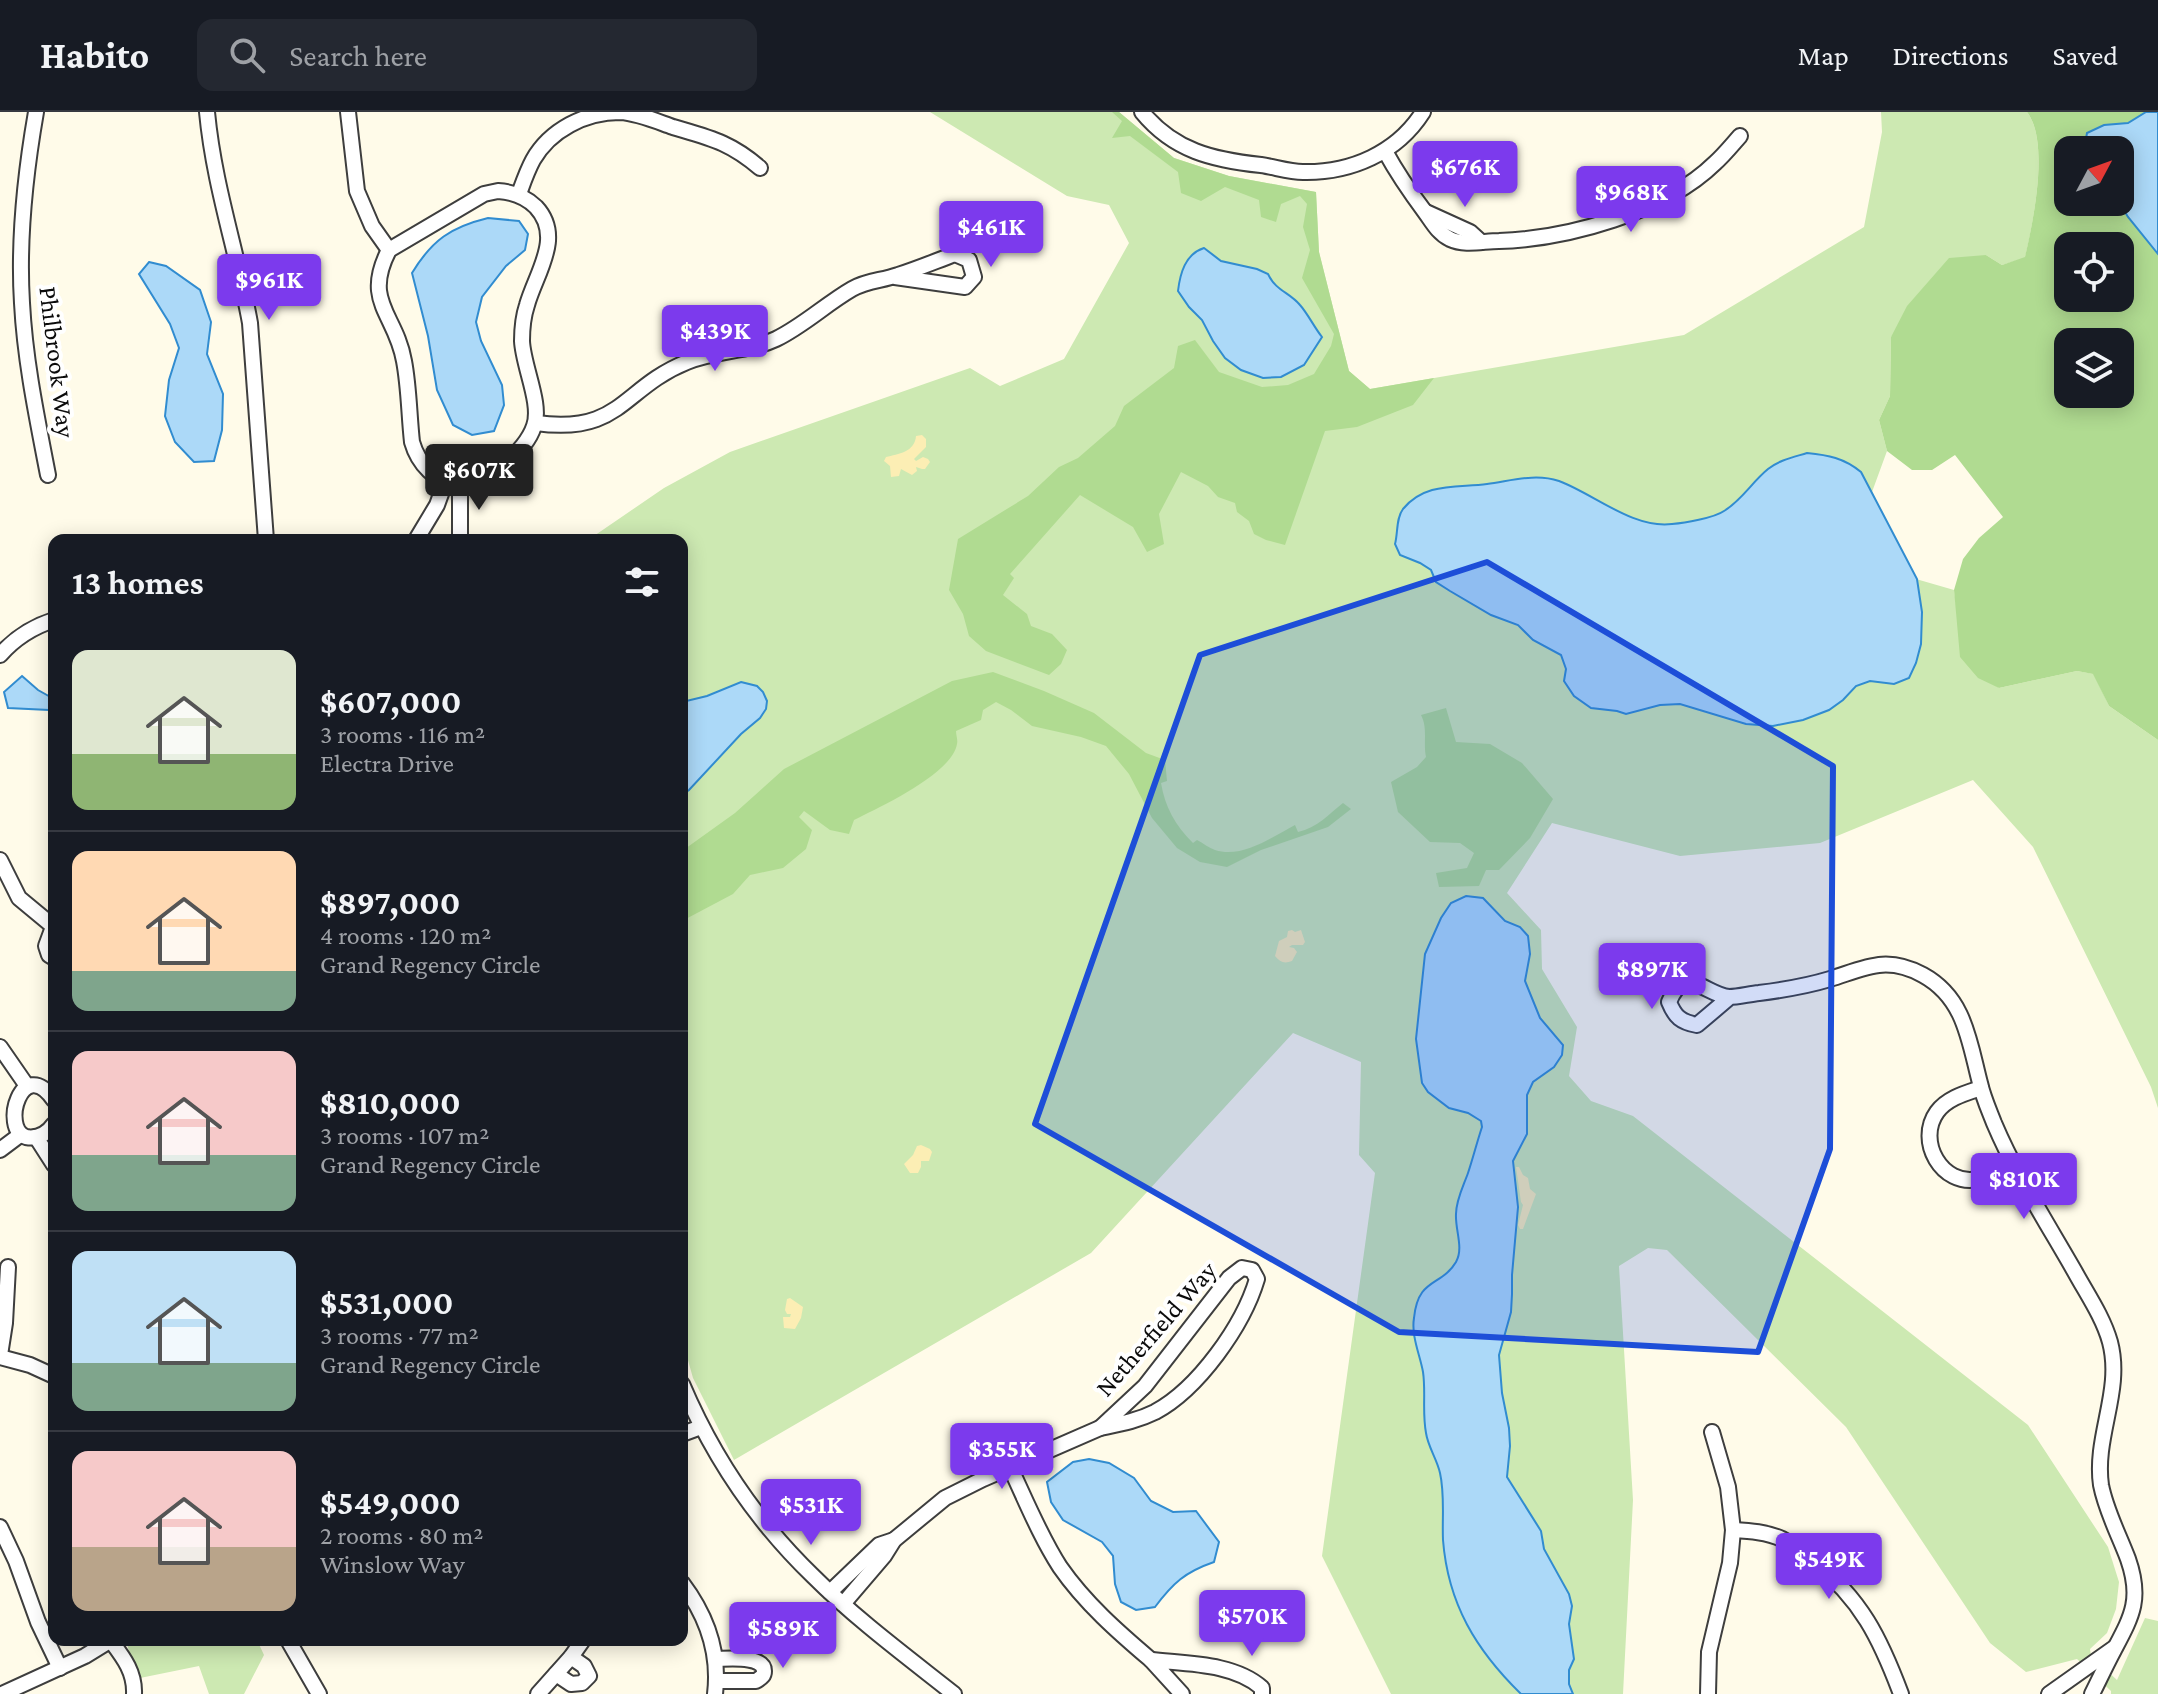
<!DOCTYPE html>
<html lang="en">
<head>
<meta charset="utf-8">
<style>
	:root { --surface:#171b24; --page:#242831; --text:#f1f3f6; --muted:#9ea1a6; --line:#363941; --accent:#7c3aed }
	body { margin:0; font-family:"Crimson Pro",serif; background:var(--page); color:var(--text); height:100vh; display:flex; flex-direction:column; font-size:30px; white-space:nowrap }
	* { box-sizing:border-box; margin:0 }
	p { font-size:26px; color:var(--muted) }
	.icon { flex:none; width:44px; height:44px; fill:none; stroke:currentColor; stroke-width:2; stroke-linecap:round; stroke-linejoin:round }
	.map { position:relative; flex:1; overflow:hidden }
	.side { position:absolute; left:48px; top:422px; width:640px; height:1112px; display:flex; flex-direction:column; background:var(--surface); border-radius:16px; box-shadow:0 4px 20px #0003 }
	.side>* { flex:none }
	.needle { width:52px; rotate:49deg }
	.controls { position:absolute; left:2054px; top:24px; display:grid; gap:16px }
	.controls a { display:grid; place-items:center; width:80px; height:80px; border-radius:16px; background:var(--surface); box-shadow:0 4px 20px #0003; font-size:40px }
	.price { position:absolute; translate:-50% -68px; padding:0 18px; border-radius:8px; background:var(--accent); color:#fff; font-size:26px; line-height:52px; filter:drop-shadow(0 2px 4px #0008) }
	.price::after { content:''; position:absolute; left:50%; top:48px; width:24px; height:18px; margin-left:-12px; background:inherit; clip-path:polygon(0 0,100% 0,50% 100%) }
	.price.current { background:#222; color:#fff }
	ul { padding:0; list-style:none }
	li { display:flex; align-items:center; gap:24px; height:200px; padding:0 24px }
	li+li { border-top:2px solid var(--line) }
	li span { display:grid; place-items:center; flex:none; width:224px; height:160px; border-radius:16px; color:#555 }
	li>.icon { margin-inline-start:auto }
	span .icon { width:96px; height:96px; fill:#fffc; stroke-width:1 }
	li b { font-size:34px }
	h2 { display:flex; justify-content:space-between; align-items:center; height:96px; padding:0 24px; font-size:34px }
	header { display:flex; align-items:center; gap:48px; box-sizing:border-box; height:112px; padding:0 40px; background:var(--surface); border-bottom:2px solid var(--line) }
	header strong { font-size:38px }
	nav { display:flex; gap:44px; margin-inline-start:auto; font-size:28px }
	.search { width:560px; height:72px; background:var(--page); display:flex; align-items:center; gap:20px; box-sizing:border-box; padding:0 28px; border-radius:16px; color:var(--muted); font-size:30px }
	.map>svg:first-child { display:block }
	.green { fill:#cde9b2 }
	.forest { fill:#b0db91; fill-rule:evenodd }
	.sand { fill:#fceeb4 }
	.water { fill:#acd9f8; stroke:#318cd0; stroke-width:2 }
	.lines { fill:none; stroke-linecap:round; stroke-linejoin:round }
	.minor-casing { stroke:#3e3e3e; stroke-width:18 }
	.minor { stroke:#fff; stroke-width:14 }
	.marked { fill:#1d4ed8; fill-opacity:0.2; stroke:#1d4ed8; stroke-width:6; stroke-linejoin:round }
	.labels { text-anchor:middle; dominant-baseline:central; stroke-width:8; stroke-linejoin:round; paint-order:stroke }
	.street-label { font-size:26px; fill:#0b0b0b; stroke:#fff }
</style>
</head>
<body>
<header>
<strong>Habito</strong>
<div class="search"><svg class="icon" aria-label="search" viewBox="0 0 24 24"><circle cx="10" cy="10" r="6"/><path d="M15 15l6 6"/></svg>Search here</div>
<nav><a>Map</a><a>Directions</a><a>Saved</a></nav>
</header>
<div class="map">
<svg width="2158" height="1582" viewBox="0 0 2158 1582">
	<rect width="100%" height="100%" fill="#fffbe9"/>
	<!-- green -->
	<g class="green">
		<path d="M930 0H1119L1174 46 1229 64 1316 80 1319 140 1349 259 1370 277 1684 223 1864 115 1882 20 1881 0H2027C2050 30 2033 110 2025 146L2002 153 1986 143 1891 225 1890 284 1879 308 1887 339 1872 380 1916 467 1954 478 1964 549 1999 576 2077 559 2094 562 2109 594 2158 628V996L2151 975 2033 735 1973 668 1820 731 1680 744 1552 711 1507 781 1541 818 1542 857 1577 915 1569 964 1591 989 1633 1004 2028 1313 2108 1435 2119 1470 2116 1497 2107 1521 2090 1537 2091 1544 2117 1568 2145 1506 2158 1509V1582H2111V1579L2077 1547 2026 1560 1990 1531 1846 1315 1667 1138 1648 1136 1619 1154 1633 1388 1623 1582H1391L1322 1444 1375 1061 1359 1043 1361 950 1293 921 1091 1141 734 1348 693 1266 682 1227V428H588L664 376 730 340 970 256 1000 274 1064 247 1129 131 1109 93 1067 84Z"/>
		<path d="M127 1528H257L264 1543 244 1582H209L199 1554 140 1566C136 1552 127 1541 127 1528Z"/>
	</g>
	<!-- forest -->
	<g class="forest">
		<polygon points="1112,0 1119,0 1174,46 1229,64 1316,80 1319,140 1349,259 1370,277 1434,266 1413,293 1357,315 1325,319 1285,433 1266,428 1254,422 1249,409 1237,400 1235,391 1218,385 1208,374 1181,360 1159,402 1164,432 1147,440 1133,415 1080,383 1010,462 1014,466 1003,483 1027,502 1031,514 1052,522 1067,538 1061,552 1049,563 986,539 969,524 963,502 949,478 958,427 1028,384 1059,355 1078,346 1115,314 1124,294 1174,256 1178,234 1195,228 1219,260 1262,275 1288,273 1314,262 1331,234 1334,222 1302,166 1310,138 1303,115 1307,92 1300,84 1281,92 1276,110 1261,105 1259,88 1225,75 1201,89 1181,81 1178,60 1130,24 1112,26 1122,9"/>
		<path d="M2027 0H2146L2128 11 2104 13 2085 32 2089 38H2068V90H2119L2128 105 2158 142V628L2109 594 2093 562 2077 559 1999 576 1978 566 1960 545 1954 478 1963 447 1979 426 2003 405 1955 343 1932 358H1912L1887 339 1879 308 1890 284 1891 225 1907 194 1949 146 1986 143 2002 153 2025 145C2033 110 2050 30 2027 0ZM2068 134H2120V186H2068ZM2068 230H2120V282H2068Z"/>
		<path d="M993 560 1044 579 1094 601 1146 641 1165 648 1167 669 1161 671C1165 695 1175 713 1193 731L1197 728C1203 731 1209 736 1215 738 1242 747 1272 725 1295 713L1298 720C1317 716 1329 702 1343 691L1351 697 1328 715 1261 738 1227 755 1200 750 1177 736 1152 706 1129 662 1106 634 1081 625 1032 614 1011 598 996 590 983 598 981 608 956 619C956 623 958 628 957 632 952 662 880 695 854 708L849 722 830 718 804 699 799 705 812 718 806 737 783 756 750 763 733 782 682 809V739L735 701 784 657 952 569Z"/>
		<path d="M1446 596 1456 630 1490 632 1522 651 1553 687 1530 726 1499 758H1486L1479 774 1439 775 1436 761 1467 756 1474 741 1460 731 1430 730 1398 700 1391 670 1417 655 1426 645C1423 631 1428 616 1421 603Z"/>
	</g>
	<!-- sand -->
	<g class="sand">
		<path d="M922 323 926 327V335L914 347 916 349 923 345 928 347 930 350 925 357H922L916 355 917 359 912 363 901 357 899 364 891 365 890 354 884 349 886 345C898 342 915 340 916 324Z"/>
		<path d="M1292 818 1295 820 1301 818 1305 830 1303 833H1292L1289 835 1294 836 1297 840 1292 849C1284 852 1280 850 1275 844L1279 829 1287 825 1288 819Z"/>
		<polygon points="921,1033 930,1037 932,1040 929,1049 921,1049 921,1055 918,1061 910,1061 904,1052 913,1043 917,1034"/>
		<polygon points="1516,1055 1519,1055 1523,1063 1528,1066 1530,1077 1536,1082 1523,1117 1520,1117 1518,1113 1523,1093 1521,1090"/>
		<polygon points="790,1186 803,1195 801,1206 795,1217 784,1216 783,1205 790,1205 791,1202 787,1202 785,1198 787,1187"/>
	</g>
	<!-- water -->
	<g class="water">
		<polygon points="2146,0 2158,0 2158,142 2128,105 2119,90 2120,38 2089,38 2085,32 2087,21 2104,13 2128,11"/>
		<path d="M488 106 519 109 528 122 525 138 506 154 482 185 476 210 481 229 502 273 504 293 494 319 472 323 453 313 437 278 428 224 412 161C432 128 451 115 488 106Z"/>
		<path d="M1204 136 1221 149 1257 157 1268 162C1276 179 1289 180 1300 193 1308 202 1314 215 1322 225L1304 253 1281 265 1263 266 1241 258 1225 246 1213 229 1202 208 1189 195 1178 179C1180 162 1185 142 1204 136Z"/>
		<polygon points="149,150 166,154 200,178 211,210 207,242 223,282 222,318 214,349 194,350 175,330 165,304 169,268 179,236 170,212 139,162"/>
		<path d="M1807 341C1828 343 1844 346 1861 360L1917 467 1922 500 1921 532 1916 551 1909 566 1894 572 1870 569 1856 574 1843 588 1829 598 1803 608 1773 614 1746 612 1680 592 1660 593 1626 602 1617 599 1591 596 1574 584 1564 569 1566 557 1561 543 1533 528 1518 513 1491 503 1450 479 1436 470 1431 458 1420 451 1400 443 1395 432C1398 421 1396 406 1403 397 1425 370 1457 376 1487 372 1511 369 1535 361 1559 369 1594 382 1633 417 1672 412 1684 411 1714 406 1724 399 1742 388 1752 370 1768 357 1779 348 1794 345 1807 341Z"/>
		<polygon points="22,564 38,578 54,587 54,603 49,598 8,596 4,580"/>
		<polygon points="741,570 757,574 763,580 767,589 766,597 760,606 741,622 689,678 682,683 682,590 707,584"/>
		<path d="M1466 784 1483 786 1505 809 1520 815 1528 824 1530 842 1525 869 1540 906 1563 933 1562 943 1554 955 1533 970 1527 983V1022L1513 1049 1518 1095 1512 1163V1182L1511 1200 1499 1243 1502 1281 1509 1316 1510 1334 1507 1365 1541 1419 1544 1437 1569 1482 1572 1494 1569 1512 1574 1547 1569 1558V1572L1573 1582H1521C1476 1538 1448 1492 1443 1428 1442 1406 1445 1383 1440 1361 1437 1347 1428 1335 1426 1321 1422 1300 1426 1280 1423 1260 1420 1243 1411 1224 1414 1206 1418 1165 1441 1175 1456 1150 1464 1136 1455 1118 1456 1102 1456 1088 1463 1075 1468 1061 1473 1046 1477 1030 1482 1015L1481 1009 1468 1001 1449 996 1428 980 1422 971 1416 927 1425 842 1441 806 1451 791Z"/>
		<path d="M1089 1347 1109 1351 1134 1366 1151 1389 1173 1400 1196 1399 1219 1430 1214 1450C1185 1460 1173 1471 1155 1495L1136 1498 1121 1490 1115 1472 1113 1444 1102 1430 1063 1408 1051 1390 1047 1370 1073 1350Z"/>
	</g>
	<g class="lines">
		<!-- minor casing -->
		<g class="minor-casing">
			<g id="minor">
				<path d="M36 0C25 63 18 127 22 191 25 249 37 306 48 363"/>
				<path d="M207 0C214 74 237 139 250 211L266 428"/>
				<polyline points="348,0 357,79 372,114 389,138"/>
				<path d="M1142 0C1174 39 1213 48 1261 53 1275 55 1289 60 1303 60 1351 61 1397 41 1423 0"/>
				<path d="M1385 39C1397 61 1410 80 1425 100 1433 111 1438 121 1450 127 1465 134 1483 129 1499 129 1567 127 1665 100 1715 51 1724 43 1732 33 1740 24"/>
				<path d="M498 79C513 80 525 84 536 95 564 125 536 161 527 193 523 205 522 217 522 229 523 254 542 292 534 314 526 339 487 372 459 371 435 371 418 351 412 330 409 303 409 275 404 249 396 202 362 190 389 138L484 82Z"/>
				<path d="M519 82C523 71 527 59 533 48 550 18 585 0 620 0 638 1 656 9 673 15 710 26 730 30 760 56"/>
				<polyline points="1426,100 1470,120 1481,130"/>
				<path d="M536 311C621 323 622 276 687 250 716 238 748 240 776 227 803 214 826 192 852 177 868 168 881 169 898 163 917 157 936 149 955 142L969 148 974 165 965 175 895 165"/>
				<polyline points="416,428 437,393 446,368"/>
				<polyline points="460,428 460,372"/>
				<path d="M0 543C15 526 32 515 54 508"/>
				<polyline points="0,748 19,786 54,815"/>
				<polyline points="53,815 46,834 49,843 54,846"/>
				<path d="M1730 885 1697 913C1681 910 1675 905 1669 890 1685 851 1706 883 1729 885 1738 885 1749 882 1759 881 1783 878 1807 874 1830 867 1865 856 1886 843 1923 863 1965 886 1969 929 1980 971 1983 985 1989 998 1994 1011 2016 1063 2047 1111 2075 1160 2087 1182 2103 1205 2110 1230 2123 1279 2094 1324 2101 1373 2106 1399 2119 1423 2128 1447 2142 1487 2132 1504 2114 1538 2106 1553 2099 1568 2092 1582"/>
				<polyline points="0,935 27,974"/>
				<path d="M1981 976C1966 981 1947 986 1937 1000 1916 1029 1942 1075 1978 1067 1991 1064 2001 1055 2011 1049"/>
				<path d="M54 988C22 942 0 1017 26 1025 38 1027 47 1022 54 1012"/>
				<polyline points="36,1025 54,1053"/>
				<polyline points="0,1038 20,1023"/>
				<path d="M1242 1156 1252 1158 1257 1167C1243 1214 1198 1277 1155 1300 1137 1309 1119 1312 1100 1316L1145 1274 1229 1166Z"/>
				<polyline points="0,1243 5,1211 8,1155"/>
				<polyline points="0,1245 30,1253 54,1264"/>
				<path d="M682 1272C713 1345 756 1409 813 1464 856 1507 906 1544 954 1582"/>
				<polyline points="682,1322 701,1315"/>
				<path d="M1010 1355C1026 1389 1040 1424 1060 1455 1085 1491 1118 1520 1151 1548"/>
				<polyline points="0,1415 16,1449 38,1510 60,1556"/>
				<path d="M1733 1418C1750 1419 1767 1420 1782 1427 1793 1433 1803 1442 1813 1449 1861 1487 1880 1526 1901 1582"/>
				<path d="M682 1471C707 1504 720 1540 715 1582"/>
				<polyline points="830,1480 879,1433 894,1428"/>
				<polyline points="843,1492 884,1444 894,1428 945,1386 983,1367 1100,1316"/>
				<polyline points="288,1528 319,1582"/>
				<path d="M111 1529C123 1545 135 1560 134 1582"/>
				<path d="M716 1547C727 1547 764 1543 764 1559 764 1565 760 1566 756 1569H716"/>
				<polyline points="556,1562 571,1572 582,1571 589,1564 584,1554 571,1545"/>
				<polyline points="2,1582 85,1544 111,1528"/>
				<polyline points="538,1582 571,1545 583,1528"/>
				<path d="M1182 1582 1151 1548C1187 1552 1234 1551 1262 1576V1582"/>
				<polyline points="1708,1582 1709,1540 1730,1451 1733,1418 1728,1375 1712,1320"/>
				<polyline points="2049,1582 2114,1536"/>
			</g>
		</g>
		<!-- minor -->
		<use href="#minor" class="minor"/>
	</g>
	<!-- marked area -->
	<path class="marked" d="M1487 450 1833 654 1830 1037 1758 1240 1399 1220 1035 1012 1200 543Z"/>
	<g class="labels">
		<!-- street labels -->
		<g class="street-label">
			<text transform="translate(57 250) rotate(83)">Philbrook Way</text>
			<text transform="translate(1156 1217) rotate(-49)">Netherfield Way</text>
		</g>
	</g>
</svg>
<div class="controls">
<a><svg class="needle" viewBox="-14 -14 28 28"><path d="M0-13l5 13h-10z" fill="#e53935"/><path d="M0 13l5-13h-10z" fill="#9ea1a6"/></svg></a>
<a><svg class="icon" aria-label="locate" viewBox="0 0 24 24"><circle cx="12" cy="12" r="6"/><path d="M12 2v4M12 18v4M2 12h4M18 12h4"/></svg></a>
<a><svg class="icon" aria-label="layers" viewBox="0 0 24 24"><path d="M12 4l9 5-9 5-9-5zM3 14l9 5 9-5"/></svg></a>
</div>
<b class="price" style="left:1465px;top:97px">$676K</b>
<b class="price" style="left:1631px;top:122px">$968K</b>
<b class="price" style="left:991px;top:157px">$461K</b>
<b class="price" style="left:269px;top:210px">$961K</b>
<b class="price" style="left:715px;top:261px">$439K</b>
<b class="price current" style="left:479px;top:400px">$607K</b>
<b class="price" style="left:1652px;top:899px">$897K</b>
<b class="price" style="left:2024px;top:1109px">$810K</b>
<b class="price" style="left:1002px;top:1379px">$355K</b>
<b class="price" style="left:811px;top:1435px">$531K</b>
<b class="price" style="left:1829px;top:1489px">$549K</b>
<b class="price" style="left:1252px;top:1546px">$570K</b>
<b class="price" style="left:783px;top:1558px">$589K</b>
<section class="side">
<h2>13 homes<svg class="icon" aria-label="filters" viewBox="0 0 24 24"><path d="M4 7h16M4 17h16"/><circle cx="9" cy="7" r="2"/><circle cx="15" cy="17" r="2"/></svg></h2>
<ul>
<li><span style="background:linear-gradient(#dfe7d0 65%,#8fb573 0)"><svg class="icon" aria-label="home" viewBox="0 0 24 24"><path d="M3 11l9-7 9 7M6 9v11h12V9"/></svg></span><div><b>$607,000</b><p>3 rooms · 116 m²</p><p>Electra Drive</p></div></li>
<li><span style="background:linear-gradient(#ffd9b3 75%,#7fa58c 0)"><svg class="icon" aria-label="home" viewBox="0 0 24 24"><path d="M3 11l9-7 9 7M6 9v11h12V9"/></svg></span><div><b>$897,000</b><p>4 rooms · 120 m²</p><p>Grand Regency Circle</p></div></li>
<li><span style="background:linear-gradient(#f6c9c9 65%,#7fa58c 0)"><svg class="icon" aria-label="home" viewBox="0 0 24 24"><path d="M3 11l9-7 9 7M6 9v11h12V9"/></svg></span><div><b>$810,000</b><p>3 rooms · 107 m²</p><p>Grand Regency Circle</p></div></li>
<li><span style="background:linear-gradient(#bfe0f5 70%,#7fa58c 0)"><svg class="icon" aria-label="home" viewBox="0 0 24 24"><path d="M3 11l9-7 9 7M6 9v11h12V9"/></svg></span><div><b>$531,000</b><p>3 rooms · 77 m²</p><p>Grand Regency Circle</p></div></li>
<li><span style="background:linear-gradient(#f6c9c9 60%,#b9a48a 0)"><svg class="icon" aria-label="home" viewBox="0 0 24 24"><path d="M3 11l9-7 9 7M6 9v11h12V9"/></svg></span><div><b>$549,000</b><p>2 rooms · 80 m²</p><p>Winslow Way</p></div></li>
</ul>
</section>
</div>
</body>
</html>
